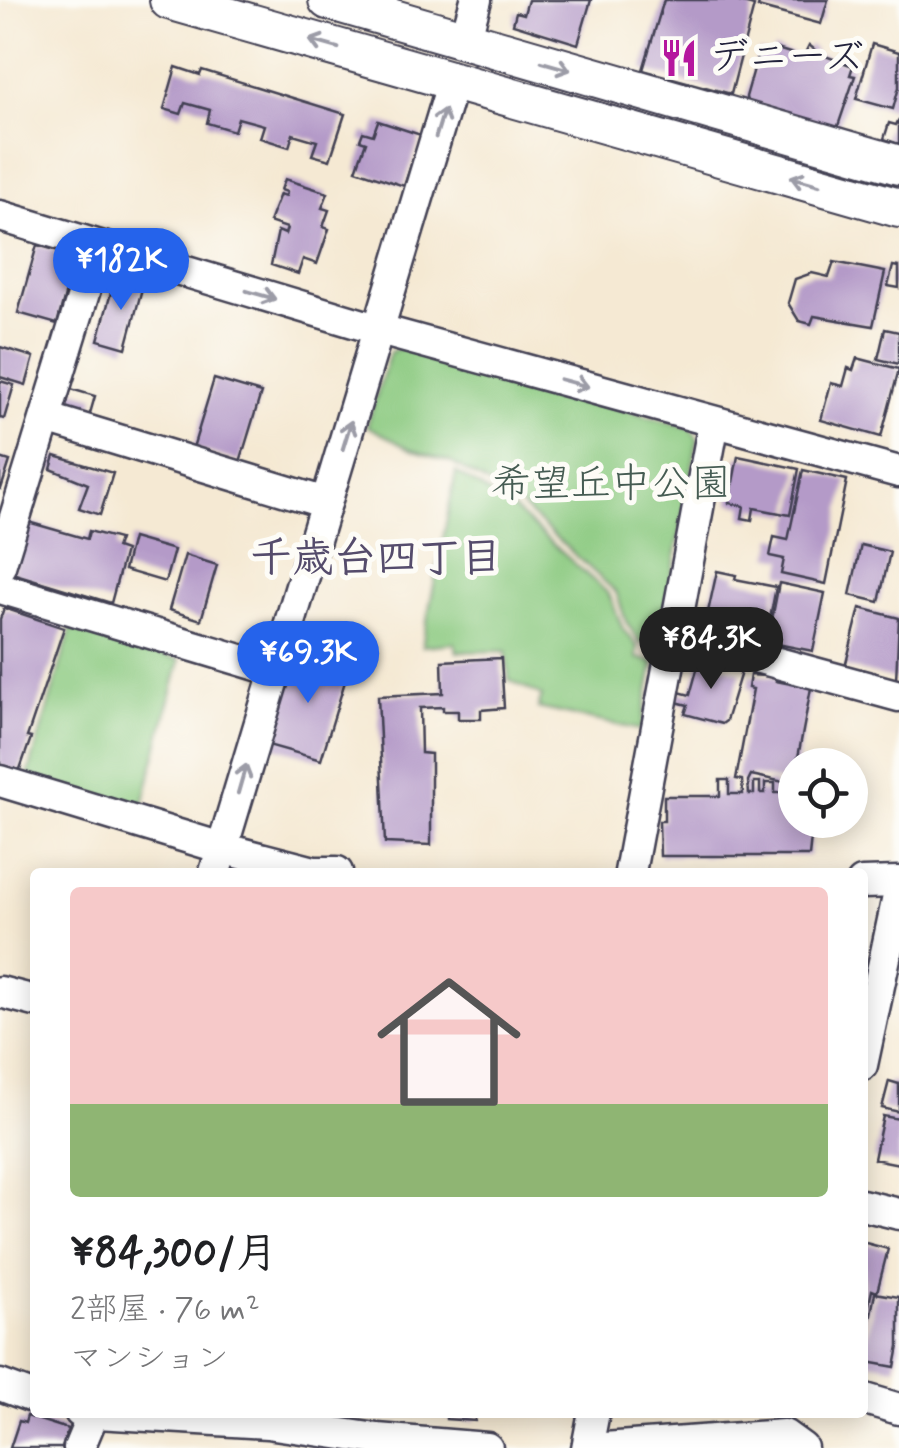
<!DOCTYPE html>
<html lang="ja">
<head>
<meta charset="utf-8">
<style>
	:root { --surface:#fff; --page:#f2f2f2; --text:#202124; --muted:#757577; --line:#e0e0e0; --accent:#2563eb }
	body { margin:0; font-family:Mynerve,"Klee One",sans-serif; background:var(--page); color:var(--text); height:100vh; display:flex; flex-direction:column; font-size:38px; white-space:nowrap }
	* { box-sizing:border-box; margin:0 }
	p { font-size:32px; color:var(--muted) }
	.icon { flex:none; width:55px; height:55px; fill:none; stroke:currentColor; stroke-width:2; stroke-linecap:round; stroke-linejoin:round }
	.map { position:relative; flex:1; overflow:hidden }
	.side { position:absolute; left:30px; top:868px; width:838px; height:550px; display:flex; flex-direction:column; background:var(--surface); border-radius:10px; box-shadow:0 5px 25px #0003 }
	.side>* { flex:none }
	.fabs { position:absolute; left:778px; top:748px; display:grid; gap:20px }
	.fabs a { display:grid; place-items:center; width:90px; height:90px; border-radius:50%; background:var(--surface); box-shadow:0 5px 25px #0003; font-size:50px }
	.price { position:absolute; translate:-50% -85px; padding:0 22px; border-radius:35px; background:var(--accent); color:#fff; font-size:32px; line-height:65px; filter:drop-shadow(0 2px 5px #0008) }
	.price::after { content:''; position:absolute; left:50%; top:60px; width:30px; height:22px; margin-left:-15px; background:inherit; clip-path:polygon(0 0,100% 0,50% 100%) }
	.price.current { background:#222; color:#fff }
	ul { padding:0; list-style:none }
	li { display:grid; align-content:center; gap:20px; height:530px; padding:0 40px }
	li+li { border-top:2px solid var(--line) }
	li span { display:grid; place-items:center; height:310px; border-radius:10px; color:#555 }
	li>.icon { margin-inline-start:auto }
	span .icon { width:180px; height:180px; fill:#fffc; stroke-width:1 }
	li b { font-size:42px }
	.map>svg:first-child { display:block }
	.green { fill:#8ac97f; stroke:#56765d; stroke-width:2.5 }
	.building { fill:#b49ac8 }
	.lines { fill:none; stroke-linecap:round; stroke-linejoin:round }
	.minor-casing { stroke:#424052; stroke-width:35 }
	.major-casing { stroke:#424052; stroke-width:42 }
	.minor { stroke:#fff; stroke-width:30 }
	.major { stroke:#fff; stroke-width:38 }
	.oneway { stroke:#9c9ca7 }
	.labels { text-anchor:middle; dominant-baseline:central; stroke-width:10; stroke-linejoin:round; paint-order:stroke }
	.poi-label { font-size:40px; fill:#22223b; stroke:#fdfcf7; text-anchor:start }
	.park-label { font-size:40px; fill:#465c53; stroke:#fdfcf7 }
	.neighbourhood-label { font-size:42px; font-weight:bold; fill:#554c6c; stroke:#fdfcf7 }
</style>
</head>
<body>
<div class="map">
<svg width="899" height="1448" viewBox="0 0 899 1448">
	<rect width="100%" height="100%" fill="#fdfcf7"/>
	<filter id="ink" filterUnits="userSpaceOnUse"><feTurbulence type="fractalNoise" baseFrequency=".01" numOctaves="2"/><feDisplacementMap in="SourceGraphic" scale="20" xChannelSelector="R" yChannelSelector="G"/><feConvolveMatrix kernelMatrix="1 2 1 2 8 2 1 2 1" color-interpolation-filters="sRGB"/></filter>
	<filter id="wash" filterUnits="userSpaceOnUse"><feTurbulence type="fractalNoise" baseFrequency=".0048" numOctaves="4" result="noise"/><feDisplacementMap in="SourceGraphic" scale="40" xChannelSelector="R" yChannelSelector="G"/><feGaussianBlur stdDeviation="2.25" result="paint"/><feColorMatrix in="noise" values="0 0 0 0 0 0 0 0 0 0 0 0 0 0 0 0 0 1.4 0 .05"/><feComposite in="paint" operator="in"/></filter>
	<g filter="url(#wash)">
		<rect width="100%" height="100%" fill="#f5e9d3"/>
		<!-- green -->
		<g class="green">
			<polygon points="401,347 691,428 698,439 658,647 640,643 626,622 616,592 513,499 450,462 412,450 367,426 390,352"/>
			<polygon points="456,472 512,508 609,594 623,629 638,647 637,658 654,662 641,730 538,708 542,696 509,680 506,651 457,652 455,643 422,646"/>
			<polygon points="71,629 180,660 141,812 28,775"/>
		</g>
		<g id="blocks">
			<!-- building -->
			<g class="building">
				<polygon points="528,0 591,0 578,44 513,24 516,12 524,14"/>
				<polygon points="664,0 732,0 754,6 731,94 643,70"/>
				<polygon points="760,0 828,0 821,24 758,7"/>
				<polygon points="872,44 899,52 899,87 893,109 856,99"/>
				<polygon points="809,45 815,50 813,56 819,57 820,54 853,66 850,75 855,76 837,129 747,102 746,97 759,51 772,54 774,48 803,57"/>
				<polygon points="176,67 200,75 202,70 345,114 330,160 312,155 317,141 293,134 289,147 260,138 264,125 238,118 234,131 207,123 210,110 185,103 181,114 164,109"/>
				<polygon points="899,119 899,144 884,139 889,123 896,125"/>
				<polygon points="378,121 421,135 404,186 356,170 366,142 360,140 363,132 373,135"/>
				<polygon points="285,179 328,193 322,208 329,210 323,227 329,229 317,264 303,259 298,274 271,265 278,231 285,234 287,228 269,222 280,194 286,196 287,192 281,190"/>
				<polygon points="37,245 70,254 74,262 57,324 18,313"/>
				<polygon points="834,262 885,272 873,326 814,316 811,324 799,321 788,303 795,279 812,273 829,277"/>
				<polygon points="893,266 899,267 899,288 888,286"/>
				<polygon points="115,278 143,285 126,348 98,340"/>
				<polygon points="885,329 899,332 899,364 878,359"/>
				<polygon points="0,347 34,357 26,385 0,377"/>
				<polygon points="857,358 899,369 881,437 821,420 831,383 843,386 848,368 853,370"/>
				<polygon points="214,379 261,393 240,462 193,448"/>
				<polygon points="0,381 14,385 4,419 0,418"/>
				<polygon points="71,389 95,396 89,417 65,409"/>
				<polygon points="55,456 113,473 100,515 79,508 88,484 51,469"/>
				<polygon points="738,456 799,469 790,515 754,508 752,520 742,518 744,506 729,503"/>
				<polygon points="0,458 10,461 1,489 0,489"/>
				<polygon points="803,470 847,480 826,584 781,574 784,559 770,556 774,537 788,540"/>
				<polygon points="28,522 87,539 89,531 119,539 116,548 125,551 111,603 12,573"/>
				<polygon points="132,538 174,550 165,582 124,570"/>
				<polygon points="861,545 890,552 879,602 850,595"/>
				<polygon points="185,555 217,565 201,620 169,610"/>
				<polygon points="717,571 736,575 735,579 776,587 767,634 706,621"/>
				<polygon points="779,583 825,593 813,651 772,643 775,631 770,630"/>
				<polygon points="4,608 64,628 27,737 31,738 19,772 0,766 0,619"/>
				<polygon points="860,608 899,618 896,680 845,667"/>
				<polygon points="296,652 349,668 321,760 268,745"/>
				<polygon points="501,658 504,708 481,710 481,719 458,719 458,711 443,711 443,707 420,708 421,753 431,754 431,845 385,843 378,696 443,693 442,661"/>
				<polygon points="700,659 741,672 726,721 722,724 685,714 688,705 676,702 679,692 690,695"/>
				<polygon points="750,675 777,677 776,681 811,688 793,784 751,775 748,781 749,794 754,794 754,782 760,782 760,793 765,793 765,783 775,783 775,793 795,793 795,820 813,820 809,856 660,856 659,821 664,821 664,796 720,796 720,780 729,780 729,794 743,794 742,780 736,779 753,689 748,688"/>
				<polygon points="889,1081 899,1084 899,1112 882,1108"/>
				<polygon points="883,1116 899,1119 899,1164 874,1159"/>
				<polygon points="862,1242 888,1249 877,1292 872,1290 864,1328"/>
				<polygon points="875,1293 899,1297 899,1346 895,1367 862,1361"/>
				<polygon points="446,1412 476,1412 475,1421 446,1419"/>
				<polygon points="27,1416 68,1429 62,1448 10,1448 19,1421 25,1423"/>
			</g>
		</g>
	</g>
	<g filter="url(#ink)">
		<use href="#blocks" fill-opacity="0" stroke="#424052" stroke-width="2.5"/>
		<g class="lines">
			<!-- minor casing -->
			<g class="minor-casing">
				<g id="minor">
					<polyline points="465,40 476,0"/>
					<polyline points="0,216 380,330 899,472"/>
					<polyline points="46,418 326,503"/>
					<polyline points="0,566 98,247"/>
					<polyline points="0,588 274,670"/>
					<polyline points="675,635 899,696"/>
					<polyline points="0,781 222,848 314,872 337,872"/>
					<polyline points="215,872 453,81"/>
					<polyline points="630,872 714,422"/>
					<polyline points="862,883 899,882"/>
					<polyline points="0,992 35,1001"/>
					<polyline points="862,1065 899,892"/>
					<polyline points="862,1205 899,1214"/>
					<polyline points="0,1385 35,1398"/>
					<polyline points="862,1398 899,1409"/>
					<polyline points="80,1412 267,1423 377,1439 487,1448"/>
					<polyline points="79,1448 94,1412"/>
					<polyline points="587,1448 594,1412"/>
					<polyline points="604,1448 784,1435 802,1448"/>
				</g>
			</g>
			<!-- major casing -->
			<g class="major-casing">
				<g id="major">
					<polyline points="169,0 899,208"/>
					<polyline points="328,0 899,165"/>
				</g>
			</g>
			<!-- minor -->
			<use href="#minor" class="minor"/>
			<!-- major -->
			<use href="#major" class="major"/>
		</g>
		<!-- one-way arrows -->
		<defs><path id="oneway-shaft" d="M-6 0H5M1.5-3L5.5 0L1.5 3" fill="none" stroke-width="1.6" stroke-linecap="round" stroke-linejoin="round" transform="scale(2.5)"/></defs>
		<g class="oneway">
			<use href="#oneway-shaft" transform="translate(324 44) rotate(-164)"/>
			<use href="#oneway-shaft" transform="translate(556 66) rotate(16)"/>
			<use href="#oneway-shaft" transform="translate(440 123) rotate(-73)"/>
			<use href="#oneway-shaft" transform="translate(805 181) rotate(-164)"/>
			<use href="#oneway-shaft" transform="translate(261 295) rotate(16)"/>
			<use href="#oneway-shaft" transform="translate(574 383) rotate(15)"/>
			<use href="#oneway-shaft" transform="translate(347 435) rotate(-73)"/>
			<use href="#oneway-shaft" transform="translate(242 779) rotate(-74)"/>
		</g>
	</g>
	<!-- icons -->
	<defs>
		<g id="restaurant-bare" transform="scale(3)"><path d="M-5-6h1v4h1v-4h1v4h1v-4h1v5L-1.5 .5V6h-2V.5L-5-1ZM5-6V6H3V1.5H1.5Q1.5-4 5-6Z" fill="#b5179e" stroke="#fdfcf7" stroke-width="2.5" paint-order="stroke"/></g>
	</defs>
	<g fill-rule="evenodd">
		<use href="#restaurant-bare" x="679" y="58"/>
	</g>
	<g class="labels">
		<!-- poi labels -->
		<g class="poi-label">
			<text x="709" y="58">デニーズ</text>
		</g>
		<!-- park labels -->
		<g class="park-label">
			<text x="611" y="485">希望丘中公園</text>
		</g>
		<!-- neighbourhood labels -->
		<g class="neighbourhood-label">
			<text x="376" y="559">千歳台四丁目</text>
		</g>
	</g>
</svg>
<div class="fabs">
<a><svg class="icon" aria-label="locate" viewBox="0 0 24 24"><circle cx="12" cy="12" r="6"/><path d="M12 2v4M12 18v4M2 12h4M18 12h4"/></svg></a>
</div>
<b class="price" style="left:121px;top:313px">¥182K</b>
<b class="price current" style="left:711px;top:692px">¥84.3K</b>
<b class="price" style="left:308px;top:706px">¥69.3K</b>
<section class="side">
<ul>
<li><span style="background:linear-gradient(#f6c9c9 70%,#8fb573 0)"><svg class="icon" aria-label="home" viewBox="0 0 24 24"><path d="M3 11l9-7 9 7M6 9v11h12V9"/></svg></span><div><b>¥84,300/月</b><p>2部屋 · 76 m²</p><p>マンション</p></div></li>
</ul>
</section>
</div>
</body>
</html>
